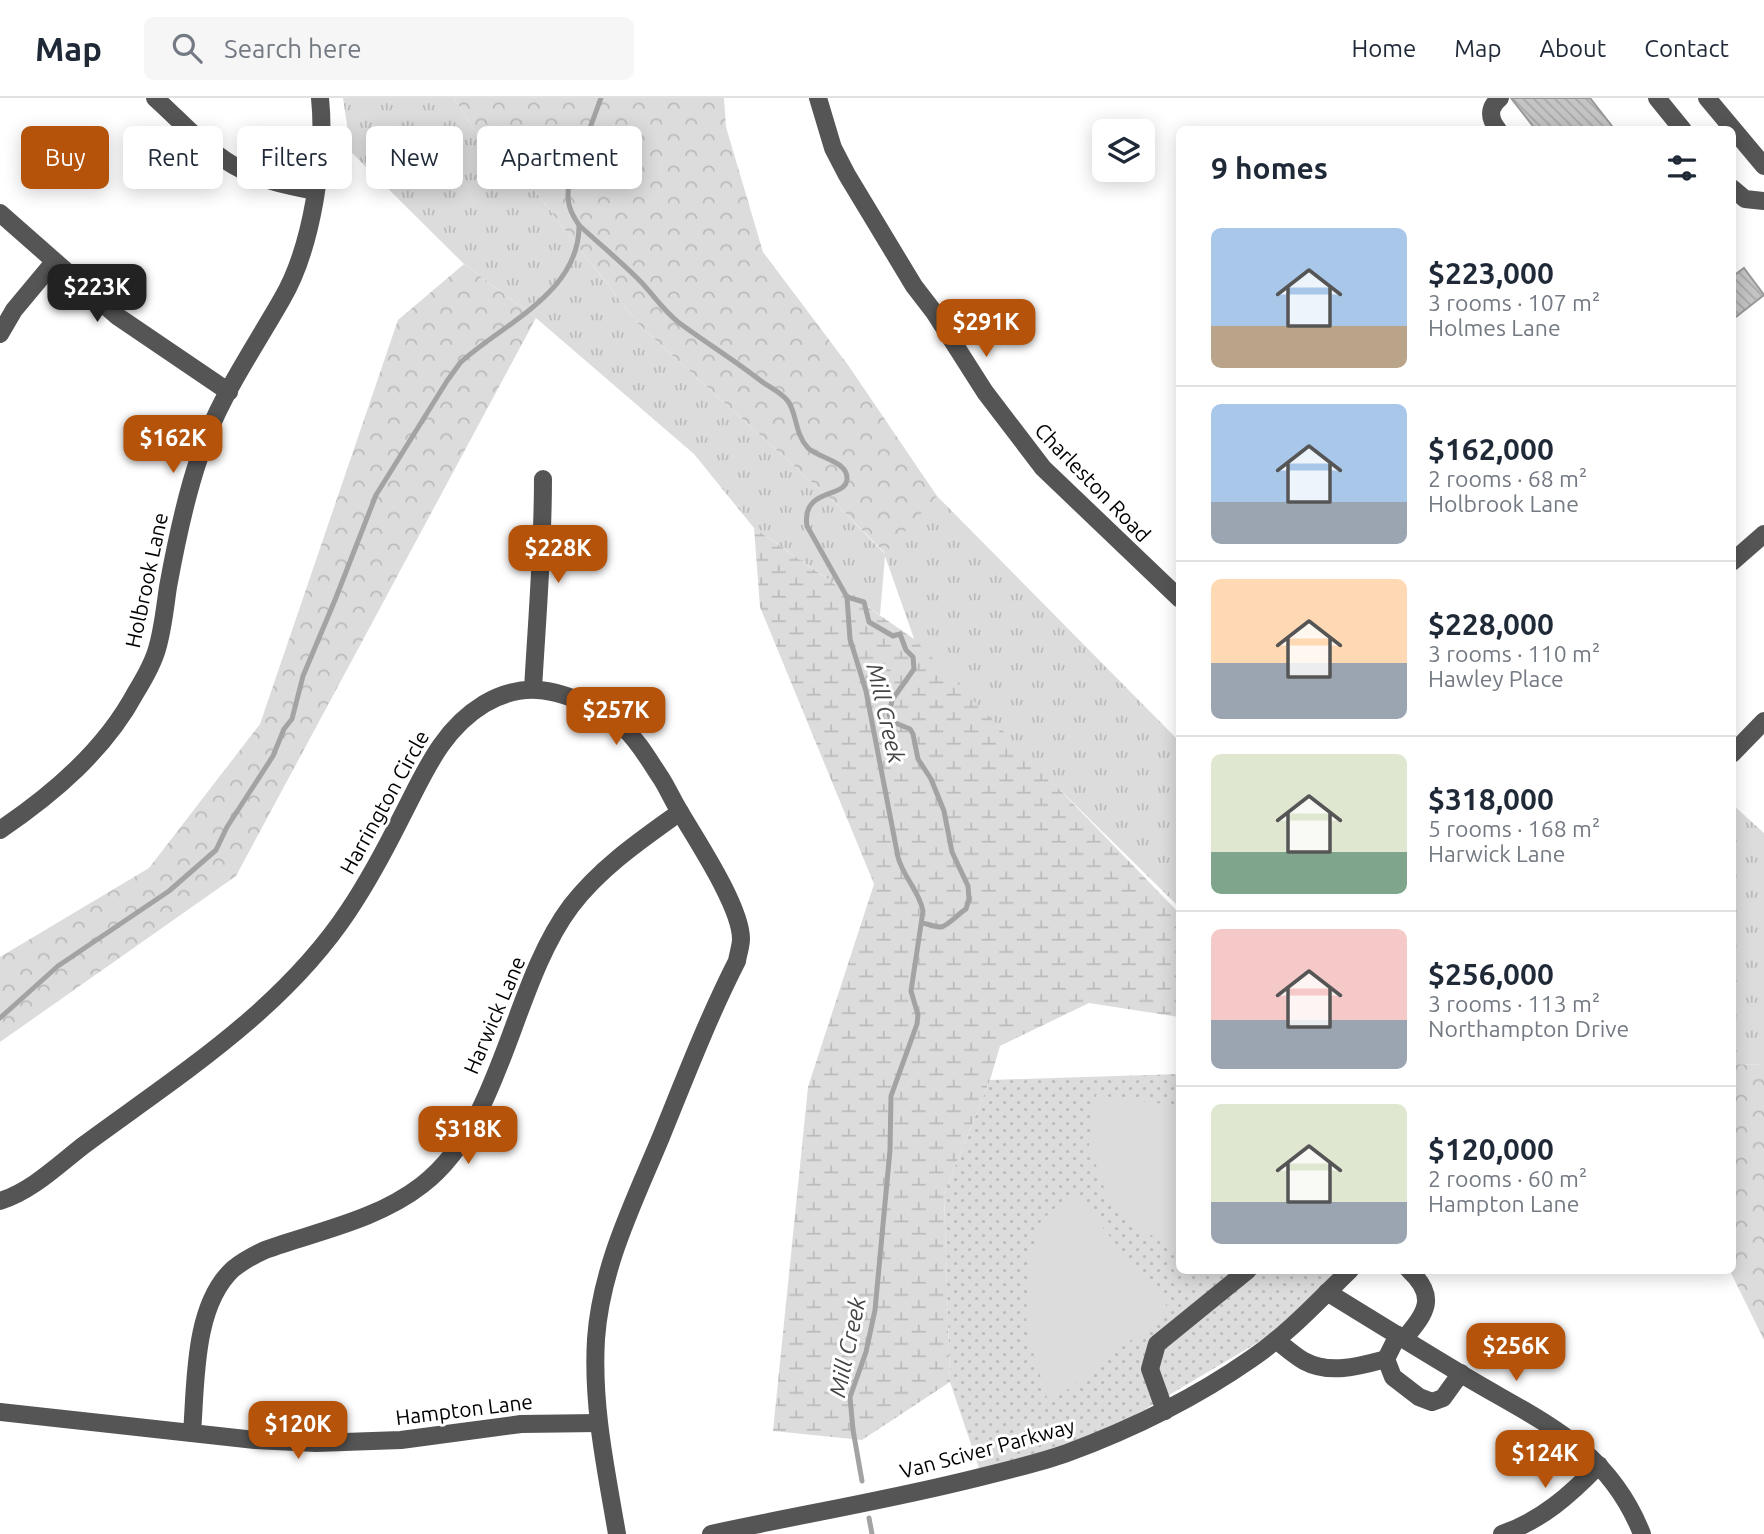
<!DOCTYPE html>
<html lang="en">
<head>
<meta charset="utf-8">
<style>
	:root { --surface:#fff; --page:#f6f6f7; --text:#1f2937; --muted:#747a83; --line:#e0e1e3; --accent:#b45309 }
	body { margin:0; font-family:Ubuntu,sans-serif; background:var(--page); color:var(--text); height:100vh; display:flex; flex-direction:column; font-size:26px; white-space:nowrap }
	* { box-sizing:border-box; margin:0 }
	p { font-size:23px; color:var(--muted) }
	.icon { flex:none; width:38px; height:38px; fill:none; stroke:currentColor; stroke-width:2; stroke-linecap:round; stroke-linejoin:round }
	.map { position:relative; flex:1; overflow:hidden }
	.panel { position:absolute; left:1176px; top:28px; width:560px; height:1148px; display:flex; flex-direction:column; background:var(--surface); border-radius:10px; box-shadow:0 4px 18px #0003 }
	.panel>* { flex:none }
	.hud { position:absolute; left:21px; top:28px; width:665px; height:63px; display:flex; gap:14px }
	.fabs { position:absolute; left:1092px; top:21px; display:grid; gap:14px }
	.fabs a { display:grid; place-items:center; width:63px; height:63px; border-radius:10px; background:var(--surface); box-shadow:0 4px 18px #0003; font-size:35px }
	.price { position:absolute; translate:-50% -60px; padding:0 16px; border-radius:14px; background:var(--accent); color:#fff; font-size:23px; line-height:46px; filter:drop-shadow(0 2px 4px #0008) }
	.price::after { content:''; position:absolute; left:50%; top:42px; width:21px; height:16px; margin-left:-10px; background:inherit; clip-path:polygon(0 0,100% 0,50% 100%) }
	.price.current { background:#222; color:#fff }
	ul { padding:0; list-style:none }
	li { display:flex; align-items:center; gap:21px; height:175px; padding:0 35px }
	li+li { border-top:2px solid var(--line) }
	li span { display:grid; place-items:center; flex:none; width:196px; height:140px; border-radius:10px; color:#555 }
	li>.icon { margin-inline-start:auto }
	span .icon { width:84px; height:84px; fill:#fffc; stroke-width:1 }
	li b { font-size:30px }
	h2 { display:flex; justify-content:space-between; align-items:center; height:84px; padding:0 35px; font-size:30px }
	.pill { padding:0 24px; border-radius:10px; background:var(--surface); box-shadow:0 4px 18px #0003; font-size:24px; line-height:63px }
	.pill.current { background:var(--accent); color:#fff }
	header { display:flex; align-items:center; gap:42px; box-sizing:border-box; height:98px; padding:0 35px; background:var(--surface); border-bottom:2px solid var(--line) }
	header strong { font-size:33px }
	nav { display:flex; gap:38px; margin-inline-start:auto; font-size:24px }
	.search { width:490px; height:63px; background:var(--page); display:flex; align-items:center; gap:18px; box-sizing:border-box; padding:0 24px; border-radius:10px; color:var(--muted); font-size:26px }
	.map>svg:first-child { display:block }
	.grass { fill:url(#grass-tufts) }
	.forest { fill:url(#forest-crowns) }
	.wetland { fill:url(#wetland-marsh) }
	.park { fill:url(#park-dots) }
	.pitch { fill:#dcdcdc }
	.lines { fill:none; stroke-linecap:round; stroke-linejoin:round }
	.stream { stroke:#a3a3a3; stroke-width:5 }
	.building { fill:url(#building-back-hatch); stroke:#999; stroke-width:2 }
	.minor { stroke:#555; stroke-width:18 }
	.labels { text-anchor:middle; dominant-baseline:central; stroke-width:6; stroke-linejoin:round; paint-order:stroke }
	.street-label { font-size:21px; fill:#000; stroke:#fff }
	.water-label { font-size:23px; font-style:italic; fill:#444; stroke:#fff }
</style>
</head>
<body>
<header>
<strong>Map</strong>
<div class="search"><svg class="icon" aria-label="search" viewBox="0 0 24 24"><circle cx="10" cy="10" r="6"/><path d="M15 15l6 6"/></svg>Search here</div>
<nav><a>Home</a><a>Map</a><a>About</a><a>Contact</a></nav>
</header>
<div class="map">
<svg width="1764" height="1436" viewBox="0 0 1764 1436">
	<defs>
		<pattern id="grass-tufts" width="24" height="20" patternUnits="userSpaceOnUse" patternTransform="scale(1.75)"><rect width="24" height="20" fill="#dcdcdc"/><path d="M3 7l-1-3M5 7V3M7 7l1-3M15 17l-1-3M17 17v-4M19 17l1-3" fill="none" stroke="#bbb"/></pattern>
		<pattern id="forest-crowns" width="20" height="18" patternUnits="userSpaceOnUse" patternTransform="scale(1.75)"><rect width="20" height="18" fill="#dcdcdc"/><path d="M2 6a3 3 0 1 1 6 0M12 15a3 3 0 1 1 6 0" fill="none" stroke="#bbb"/></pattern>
		<pattern id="wetland-marsh" width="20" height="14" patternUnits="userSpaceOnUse" patternTransform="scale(1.75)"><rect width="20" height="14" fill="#dcdcdc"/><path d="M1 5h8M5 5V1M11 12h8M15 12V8" fill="none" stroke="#bbb"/></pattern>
		<pattern id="park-dots" width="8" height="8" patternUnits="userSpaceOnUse" patternTransform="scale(1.75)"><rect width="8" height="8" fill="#dcdcdc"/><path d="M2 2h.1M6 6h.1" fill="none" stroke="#bbb" stroke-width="1.8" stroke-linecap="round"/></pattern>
		<pattern id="building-back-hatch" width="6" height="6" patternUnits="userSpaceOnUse" patternTransform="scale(1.75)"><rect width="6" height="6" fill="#c4c4c4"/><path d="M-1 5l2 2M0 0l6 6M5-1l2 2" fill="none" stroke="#a7a7a7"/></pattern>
	</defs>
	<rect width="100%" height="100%" fill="#fff"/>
	<!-- grass -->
	<g class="grass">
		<polygon points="343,0 454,0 501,73 535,93 639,227 840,410 884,455 937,398 1179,643 1179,809 918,552 885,458 880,517 754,430 694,356 536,220 464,166 351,54"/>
		<polygon points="1732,706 1764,735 1764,967 1733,966"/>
	</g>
	<!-- forest -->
	<g class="forest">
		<polygon points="454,0 724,0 726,29 763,154 848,267 937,398 885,455 840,410 639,227 535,93 501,73"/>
		<polygon points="464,166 536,220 236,778 0,944 0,859 149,770 260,626 398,222"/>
		<polygon points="1733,966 1764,967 1764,1242 1730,1173 1732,1172"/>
	</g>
	<!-- wetland -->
	<polygon class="wetland" points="754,430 914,541 1179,815 1179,919 1089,905 1000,948 990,982 944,1096 950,1284 862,1342 773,1333 808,989 874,786 760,509"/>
	<!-- park -->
	<polygon class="park" points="1179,976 1180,1172 1350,1173 1326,1204 1073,1354 982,1379 950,1284 944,1096 990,982"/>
	<!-- pitch -->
	<g class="pitch">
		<polygon points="1096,997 1179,1008 1179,1148 1160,1143 1129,1122 1105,1093 1089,1047"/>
		<polygon points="1073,1093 1170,1212 1049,1306 1032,1251 1026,1220 1028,1169 1041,1123"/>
	</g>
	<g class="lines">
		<!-- stream -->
		<g class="stream">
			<path d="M601 0 569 87C566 104 570 114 579 127 599 146 624 166 642 185 654 198 664 213 678 224 705 244 734 262 761 283 769 289 780 294 787 302 797 313 794 335 808 350 818 360 848 363 847 381 846 401 801 389 807 428L847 499 850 541 866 593 898 759C903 779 919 792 923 813L911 893 918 917 917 926 891 998 890 1052 875 1212 866 1254 850 1299 853 1332 862 1383"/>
			<path d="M847 499 864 504 869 524 893 538 900 536 906 552 913 559 914 571 892 602 889 617 893 624 910 631 913 636 918 661 931 681 944 713 952 754 968 788 969 801 966 811C959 815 948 828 941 829 935 829 928 826 922 825"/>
			<path d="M0 920 58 868 169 793 216 752 227 729 273 658 284 631 292 621 303 578 335 502 376 397 447 283 460 265C502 226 580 195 579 127"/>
			<polyline points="869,1420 872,1436"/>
		</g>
	</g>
	<!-- building -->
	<g class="building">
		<polygon points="1511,0 1590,0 1615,32 1536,32"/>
		<polygon points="1744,170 1764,197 1732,222 1732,179"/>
	</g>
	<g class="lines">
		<!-- minor -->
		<g class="minor">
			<path d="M155 0C182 24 209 56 242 72 265 83 290 88 315 93"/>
			<polyline points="818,0 833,50 847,77 914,188 934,214 985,294 1043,370 1180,501"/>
			<polyline points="1657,0 1683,32"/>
			<polyline points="1707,0 1764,68"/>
			<path d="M1498 32C1489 20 1488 10 1500 0"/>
			<polyline points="1732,90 1745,101 1764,103"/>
			<polyline points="0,115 117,218 229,294"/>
			<polyline points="0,236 14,212 54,164"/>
			<polyline points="1732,464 1764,436"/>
			<path d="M533 591C537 521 543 452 543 381"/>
			<polyline points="1732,656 1764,623"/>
			<path d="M0 732C53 696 105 652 136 594 144 581 153 565 157 551 163 531 165 509 168 489 176 445 185 401 199 360 217 303 253 252 282 201 312 150 326 58 320 0"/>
			<path d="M0 1103C32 1093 58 1067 84 1047 179 977 283 912 349 812 369 782 386 750 402 718 424 676 441 632 484 606 521 584 554 590 591 608 602 614 615 621 624 630 639 644 649 662 661 680 668 691 673 703 680 714 697 743 741 809 741 841 741 848 738 856 737 863 708 920 685 980 661 1039 634 1104 601 1169 596 1241 592 1308 606 1371 617 1436"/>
			<path d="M1327 1194C1374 1223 1421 1252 1468 1280 1542 1324 1608 1350 1642 1436"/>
			<polyline points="1398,1237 1386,1261 1393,1279 1419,1299 1432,1304 1443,1300 1461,1275"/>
			<path d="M1404 1241C1426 1215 1438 1199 1409 1172"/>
			<path d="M1276 1242C1285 1249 1294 1257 1304 1263 1330 1277 1360 1268 1386 1261"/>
			<polyline points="1165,1313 1150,1271 1157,1246 1248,1172"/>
			<polyline points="0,1314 255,1342 316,1345 401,1342 521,1326 598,1325"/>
			<path d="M192 1335C196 1285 193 1208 233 1171 243 1163 254 1157 265 1152 318 1133 377 1122 422 1087 503 1025 511 888 571 808 601 769 641 742 680 714"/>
			<path d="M711 1436C794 1418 877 1404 960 1384 996 1375 1033 1367 1067 1355 1132 1331 1195 1300 1251 1261 1288 1236 1318 1203 1350 1172"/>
			<path d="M1502 1436C1542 1422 1570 1397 1599 1367"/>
		</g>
	</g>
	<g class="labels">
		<!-- street labels -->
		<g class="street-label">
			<text transform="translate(1093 384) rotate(46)">Charleston Road</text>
			<text transform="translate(146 482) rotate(-78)">Holbrook Lane</text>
			<text transform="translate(384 704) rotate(-61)">Harrington Circle</text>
			<text transform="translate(494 917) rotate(-67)">Harwick Lane</text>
			<text transform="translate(464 1311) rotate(-7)">Hampton Lane</text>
			<text transform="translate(987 1350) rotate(-15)">Van Sciver Parkway</text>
		</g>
		<!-- water labels -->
		<g class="water-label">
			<text transform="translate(886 615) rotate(77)">Mill Creek</text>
			<text transform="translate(847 1249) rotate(-78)">Mill Creek</text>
		</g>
	</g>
</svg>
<div class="fabs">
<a><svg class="icon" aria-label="layers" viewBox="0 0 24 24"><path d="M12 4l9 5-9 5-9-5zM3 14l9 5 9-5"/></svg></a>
</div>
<b class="price current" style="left:97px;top:226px">$223K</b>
<b class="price" style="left:986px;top:261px">$291K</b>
<b class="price" style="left:173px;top:377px">$162K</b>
<b class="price" style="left:558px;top:487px">$228K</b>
<b class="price" style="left:616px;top:649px">$257K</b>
<b class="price" style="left:468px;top:1068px">$318K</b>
<b class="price" style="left:1516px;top:1285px">$256K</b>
<b class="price" style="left:298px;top:1363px">$120K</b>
<b class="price" style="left:1545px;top:1392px">$124K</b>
<div class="hud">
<a class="pill current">Buy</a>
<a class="pill">Rent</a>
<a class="pill">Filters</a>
<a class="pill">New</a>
<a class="pill">Apartment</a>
</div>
<section class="panel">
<h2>9 homes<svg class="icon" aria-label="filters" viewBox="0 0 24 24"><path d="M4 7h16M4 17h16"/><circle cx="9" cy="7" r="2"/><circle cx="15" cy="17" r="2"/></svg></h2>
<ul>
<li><span style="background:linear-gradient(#a9c7e8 70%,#b9a48a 0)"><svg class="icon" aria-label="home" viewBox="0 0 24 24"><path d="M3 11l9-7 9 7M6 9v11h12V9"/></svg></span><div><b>$223,000</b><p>3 rooms · 107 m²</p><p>Holmes Lane</p></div></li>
<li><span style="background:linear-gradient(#a9c7e8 70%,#9aa5b1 0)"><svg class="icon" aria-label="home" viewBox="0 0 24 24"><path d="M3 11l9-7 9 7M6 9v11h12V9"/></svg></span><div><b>$162,000</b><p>2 rooms · 68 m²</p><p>Holbrook Lane</p></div></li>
<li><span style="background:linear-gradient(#ffd9b3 60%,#9aa5b1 0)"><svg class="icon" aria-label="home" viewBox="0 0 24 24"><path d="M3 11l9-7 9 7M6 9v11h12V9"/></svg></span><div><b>$228,000</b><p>3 rooms · 110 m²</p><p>Hawley Place</p></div></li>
<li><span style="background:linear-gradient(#dfe7d0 70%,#7fa58c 0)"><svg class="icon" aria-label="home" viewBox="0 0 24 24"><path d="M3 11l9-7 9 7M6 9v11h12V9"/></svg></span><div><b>$318,000</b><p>5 rooms · 168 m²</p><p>Harwick Lane</p></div></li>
<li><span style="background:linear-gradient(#f6c9c9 65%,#9aa5b1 0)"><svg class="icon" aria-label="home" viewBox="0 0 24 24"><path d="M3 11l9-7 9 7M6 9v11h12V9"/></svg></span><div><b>$256,000</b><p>3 rooms · 113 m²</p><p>Northampton Drive</p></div></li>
<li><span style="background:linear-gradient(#dfe7d0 70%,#9aa5b1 0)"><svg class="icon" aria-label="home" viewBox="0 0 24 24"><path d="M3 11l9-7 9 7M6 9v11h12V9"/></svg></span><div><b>$120,000</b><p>2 rooms · 60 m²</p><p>Hampton Lane</p></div></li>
</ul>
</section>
</div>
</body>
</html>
